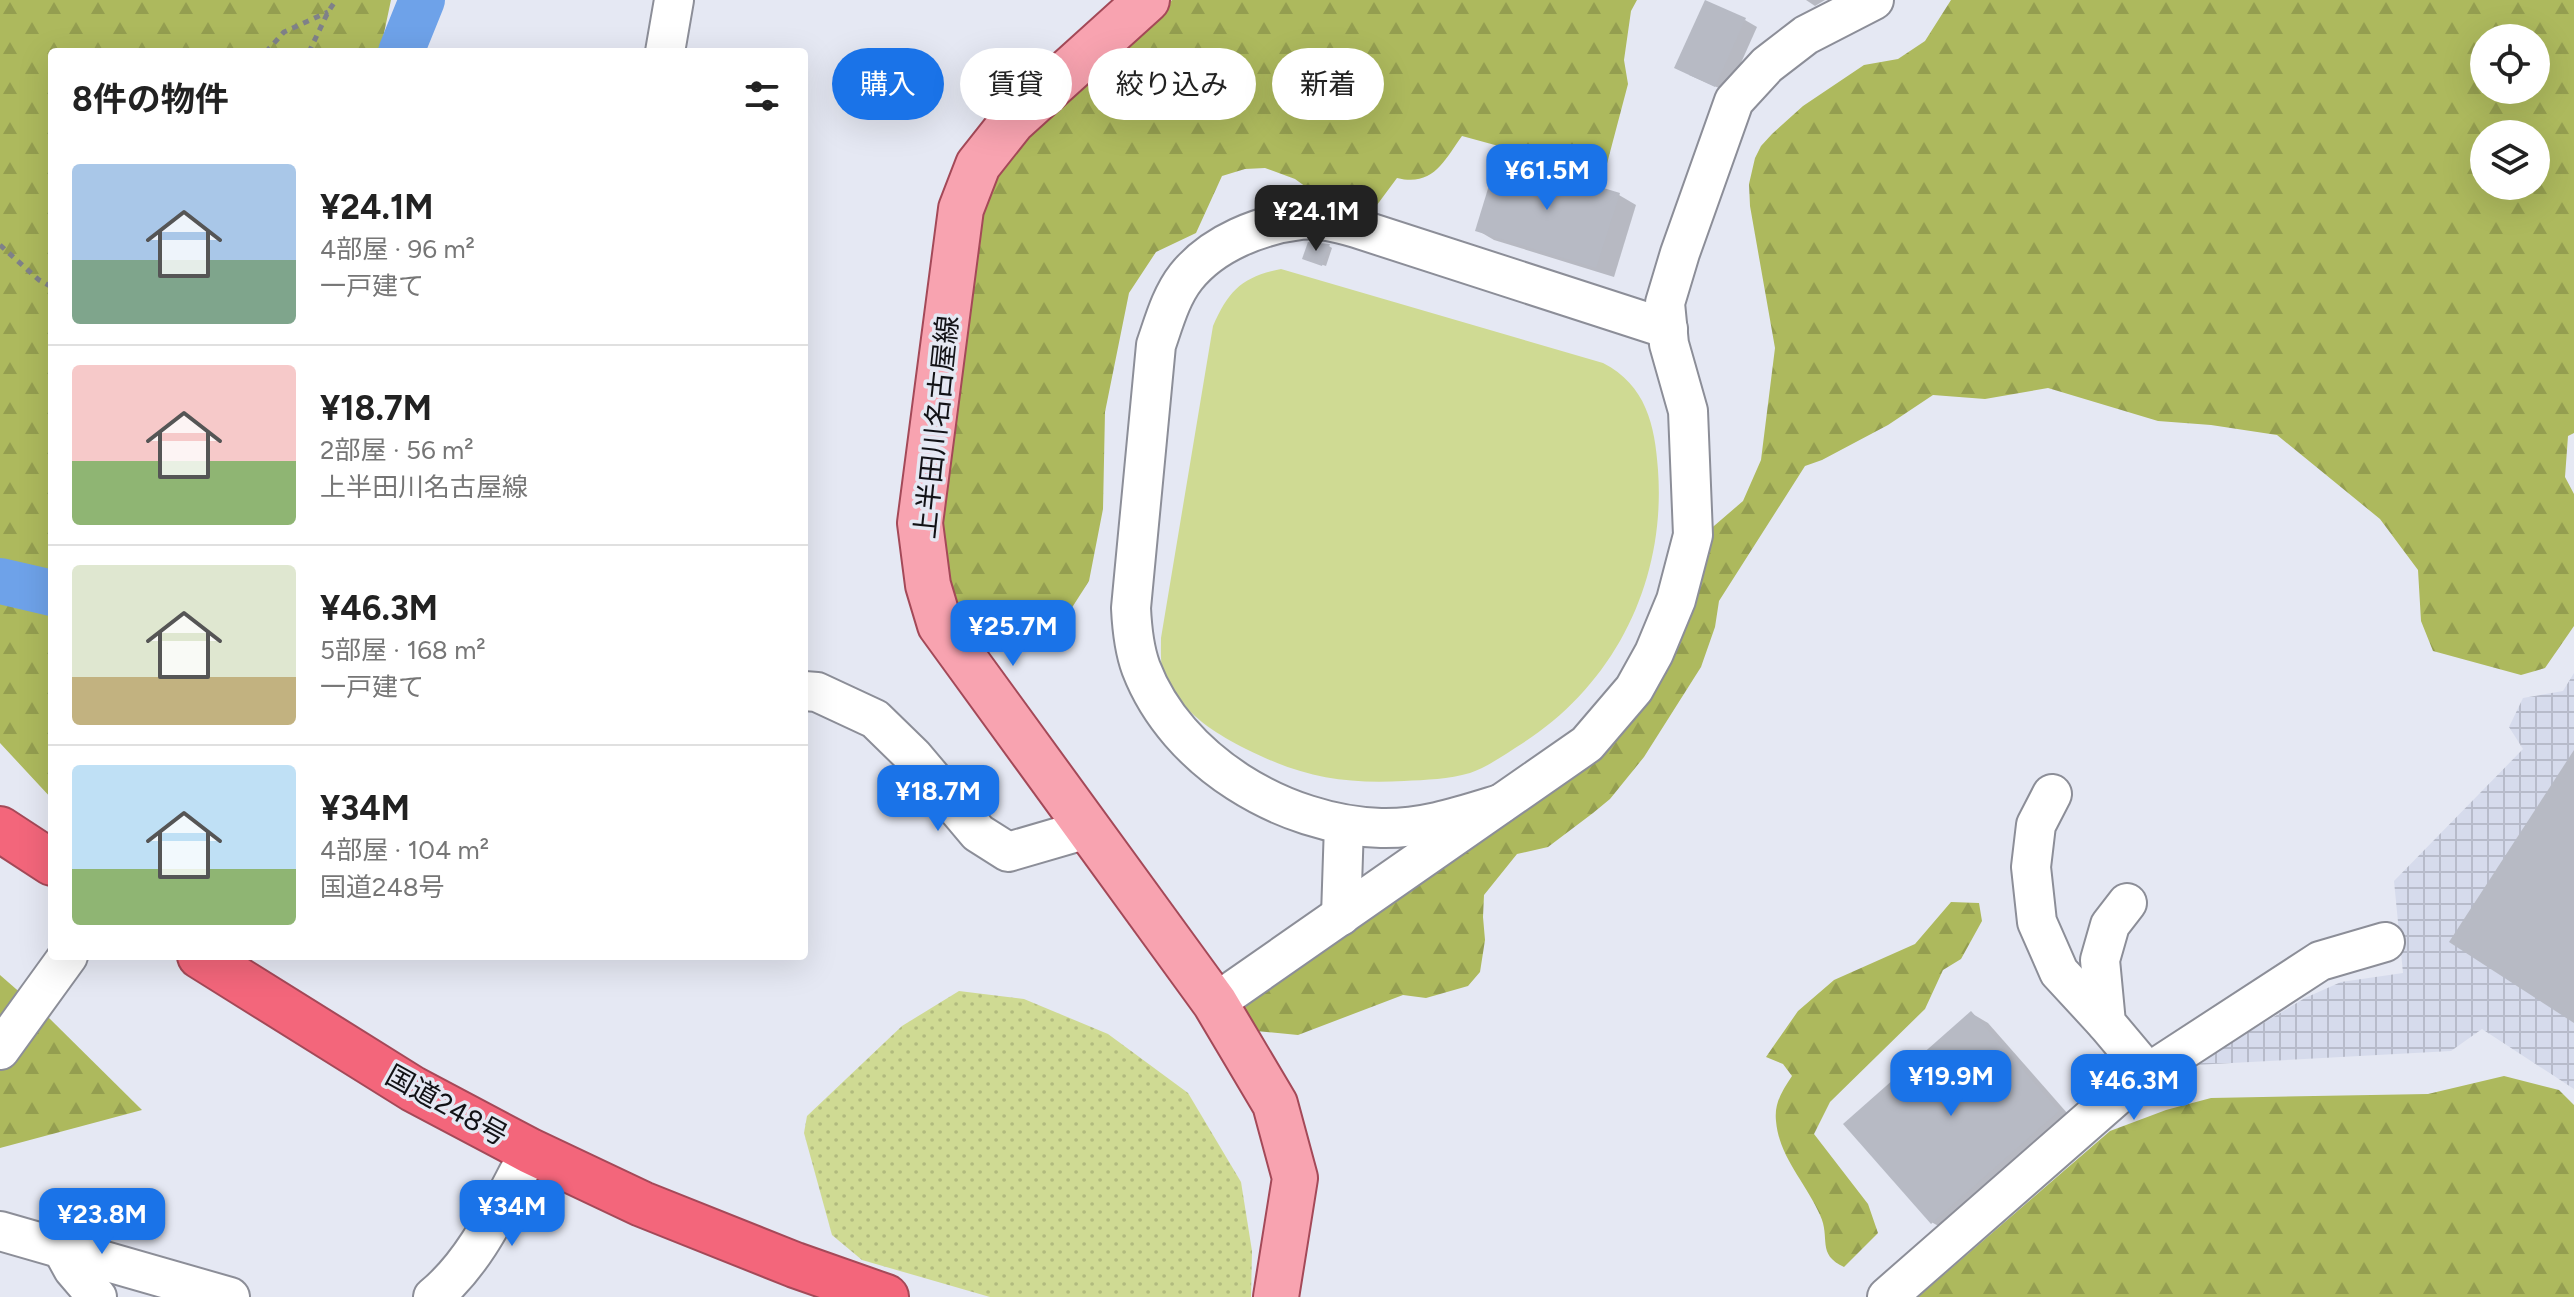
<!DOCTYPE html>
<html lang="ja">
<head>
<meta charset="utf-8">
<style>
	:root { --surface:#fff; --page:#f6f6f6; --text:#222; --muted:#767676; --line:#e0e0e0; --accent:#1a73e8 }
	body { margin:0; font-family:Figtree,"Noto Sans JP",sans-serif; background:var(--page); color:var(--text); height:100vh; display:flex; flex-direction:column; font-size:30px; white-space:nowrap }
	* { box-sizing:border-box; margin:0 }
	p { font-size:26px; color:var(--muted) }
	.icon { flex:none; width:44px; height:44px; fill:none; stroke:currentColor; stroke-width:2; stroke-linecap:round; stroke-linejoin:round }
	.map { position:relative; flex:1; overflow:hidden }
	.panel { position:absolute; left:48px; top:48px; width:760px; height:912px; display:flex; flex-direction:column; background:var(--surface); border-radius:8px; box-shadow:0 8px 32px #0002 }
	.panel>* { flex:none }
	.banner { position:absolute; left:832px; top:48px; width:760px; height:72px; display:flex; gap:16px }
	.buttons { position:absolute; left:2470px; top:24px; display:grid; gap:16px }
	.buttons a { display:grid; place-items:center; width:80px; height:80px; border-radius:50%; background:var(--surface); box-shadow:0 8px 32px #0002; font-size:40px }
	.price { position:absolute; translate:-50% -68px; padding:0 18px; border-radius:16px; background:var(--accent); color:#fff; font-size:26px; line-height:52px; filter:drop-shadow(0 2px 4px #0008) }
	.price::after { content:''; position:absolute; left:50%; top:48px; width:24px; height:18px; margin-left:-12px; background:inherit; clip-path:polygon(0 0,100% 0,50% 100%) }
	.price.current { background:#222; color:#fff }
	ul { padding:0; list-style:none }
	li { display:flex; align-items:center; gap:24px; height:200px; padding:0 24px }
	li+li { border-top:2px solid var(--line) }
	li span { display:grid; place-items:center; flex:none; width:224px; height:160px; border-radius:8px; color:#555 }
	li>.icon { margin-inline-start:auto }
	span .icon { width:96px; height:96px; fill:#fffc; stroke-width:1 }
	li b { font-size:34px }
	h2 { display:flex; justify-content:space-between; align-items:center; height:96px; padding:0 24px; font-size:34px }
	.tag { padding:0 28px; border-radius:36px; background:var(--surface); box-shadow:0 8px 32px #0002; font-size:28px; line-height:72px }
	.tag.current { background:var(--accent); color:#fff }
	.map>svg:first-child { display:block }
	.industrial { fill:url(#industrial-grid) }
	.grass { fill:url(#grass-dots) }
	.forest { fill:url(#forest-firs); fill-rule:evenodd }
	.garden { fill:#cfda93 }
	.shadow { fill:#0003 }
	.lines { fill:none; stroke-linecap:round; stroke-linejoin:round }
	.river { stroke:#6ea2e9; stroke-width:46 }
	.building { fill:#b7bac4 }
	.minor-casing { stroke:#8c8e98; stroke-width:42 }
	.major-casing { stroke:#a44958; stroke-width:48 }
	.highway-casing { stroke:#a44958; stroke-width:48 }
	.path { stroke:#7f8189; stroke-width:5; stroke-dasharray:6 6; stroke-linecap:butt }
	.minor { stroke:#fff; stroke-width:38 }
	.major { stroke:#f8a3b0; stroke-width:44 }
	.highway { stroke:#f3667b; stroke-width:44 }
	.labels { text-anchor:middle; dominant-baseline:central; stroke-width:7; stroke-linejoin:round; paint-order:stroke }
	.street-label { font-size:28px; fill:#121216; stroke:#e5e8f3 }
</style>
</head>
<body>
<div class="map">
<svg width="2574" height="1297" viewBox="0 0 2574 1297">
	<defs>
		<pattern id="industrial-grid" width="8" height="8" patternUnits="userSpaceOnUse" patternTransform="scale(2)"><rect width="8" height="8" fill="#d6dbec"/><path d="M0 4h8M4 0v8" fill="none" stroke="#b7bbca"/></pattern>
		<pattern id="grass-dots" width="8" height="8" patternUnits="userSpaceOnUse" patternTransform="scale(2)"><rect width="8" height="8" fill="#cfda93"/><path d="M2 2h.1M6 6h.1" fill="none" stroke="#b1ba7e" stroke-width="1.8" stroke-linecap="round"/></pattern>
		<pattern id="forest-firs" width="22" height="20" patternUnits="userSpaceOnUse" patternTransform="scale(2)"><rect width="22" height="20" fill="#adb95d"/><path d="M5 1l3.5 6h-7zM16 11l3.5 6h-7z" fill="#949e50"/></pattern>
	</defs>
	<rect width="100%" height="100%" fill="#e5e8f3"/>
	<!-- industrial -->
	<polygon class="industrial" points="2574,673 2574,1089 2482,1029 2451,1051 2194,1065 2305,998 2341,982 2403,973 2394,881 2523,749 2509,727 2523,698 2563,691"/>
	<!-- grass -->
	<polygon class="grass" points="959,991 1024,999 1108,1034 1188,1093 1241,1182 1252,1251 1251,1297 990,1297 862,1260 832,1235 804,1133 807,1116 902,1026"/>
	<!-- forest -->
	<g class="forest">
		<polygon points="0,0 391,0 380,52 52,52 52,799 0,743"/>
		<path d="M1172 0H1637L1631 11 1624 60 1628 84 1604 175 1462 136C1444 161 1433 187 1397 178L1371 213 1313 192 1295 179 1265 168 1245 169 1222 176 1196 233 1156 252 1129 293 1105 412 1103 509 1089 581 1057 631 1016 641 963 624 952 602 939 526 980 211 988 185 1018 140 1128 47Z"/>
		<path d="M1951 0H2574V433L2568 436 2565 477 2574 494V626L2545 668 2521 675 2433 651 2421 621 2418 570 2380 519 2277 435 2211 425 2158 421 2048 388 1985 399 1933 395 1888 425 1822 460 1805 466 1719 601 1715 627 1701 667 1644 757 1610 799 1593 813 1548 847 1517 854 1484 895 1483 917 1485 940 1480 972 1468 986 1426 998 1403 995 1298 1035 1256 1031 1238 1024 1245 1003 1595 757 1707 532 1743 501 1761 460 1775 348 1750 206 1749 184 1755 158 1761 146 1772 134 1803 106 1864 65 1898 59 1925 41ZM2484 38H2536V90H2484ZM2484 134H2536V186H2484Z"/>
		<path d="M1951 902 1979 903 1982 921 1961 959 1943 970 1925 1009 1830 1102 1814 1134 1868 1204 1878 1233 1844 1267C1816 1254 1831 1238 1820 1215 1806 1183 1779 1157 1776 1121 1774 1102 1783 1090 1792 1076L1783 1064 1766 1057 1798 1011 1834 980 1915 944Z"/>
		<polygon points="0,975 47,1016 142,1110 0,1148"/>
		<polygon points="2504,1076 2559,1090 2574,1105 2574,1297 1918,1297 2110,1131 2166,1110 2211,1098 2428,1094"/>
	</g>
	<!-- garden -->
	<path class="garden" d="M1281 269 1603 363C1646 385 1655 425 1658 470 1666 580 1616 683 1523 743 1507 753 1488 767 1470 773 1449 779 1426 780 1404 781 1342 784 1302 777 1246 749 1217 734 1196 721 1175 695 1172 691 1167 686 1165 680 1160 667 1161 652 1161 638L1213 326C1229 290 1242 277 1281 269Z"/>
	<!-- shadow -->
	<g class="shadow">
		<polygon points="1806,0 1825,0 1815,6"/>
		<polygon points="1745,20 1757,27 1728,92 1689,75"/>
		<polygon points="1619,195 1636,205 1614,277 1494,240 1477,230"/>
		<polygon points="1329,246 1332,248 1326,266 1308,260"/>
		<polygon points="1971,1013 1988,1023 2075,1122 1950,1232 1933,1223 1846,1124"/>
	</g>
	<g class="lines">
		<!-- river -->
		<g class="river">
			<polyline points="401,52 422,0"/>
			<polyline points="0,581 52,593"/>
		</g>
	</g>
	<!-- building -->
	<g class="building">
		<polygon points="1705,0 1746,18 1715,87 1674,68"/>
		<polygon points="1498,156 1620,193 1596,268 1475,231"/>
		<polygon points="1308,242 1330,244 1322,266 1302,259"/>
		<polygon points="2574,750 2574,1023 2449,942"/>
		<polygon points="1971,1011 2059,1111 1931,1224 1843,1124"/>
	</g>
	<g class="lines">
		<!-- minor casing -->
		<g class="minor-casing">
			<g id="minor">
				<polyline points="665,52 674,0"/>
				<polyline points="804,691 817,692 875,719 913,756 978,833 1008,852 1087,829"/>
				<polyline points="2052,794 2036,825 2031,867 2037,922 2059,972 2106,1023"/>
				<path d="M1500 804C1461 816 1423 829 1381 828 1284 825 1177 762 1141 668 1134 649 1132 629 1131 608L1156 345C1164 322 1171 296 1186 277 1213 243 1260 225 1301 220 1320 218 1338 223 1356 228L1668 329"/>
				<polyline points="2127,903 2110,925 2100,960 2106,1023 2148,1073"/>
				<polyline points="1341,916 1344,825"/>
				<polyline points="1215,1003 1587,744 1634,689 1654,653 1676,600 1693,535 1688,411 1669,344 1665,303 1680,253 1734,101 1767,65 1806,35 1874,0"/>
				<polyline points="0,1050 68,956"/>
				<polyline points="0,1231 230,1297"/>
				<polyline points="61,1247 73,1269 97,1297"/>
				<path d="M433 1297C478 1260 502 1202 530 1151"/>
				<polyline points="1887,1297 2128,1086 2320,961 2385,942"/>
			</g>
		</g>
		<!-- major casing -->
		<g class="major-casing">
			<polyline id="major" points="1147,0 1012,122 978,165 961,209 920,523 928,585 940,625 1215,1003 1275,1104 1295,1178 1276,1297"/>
		</g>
		<!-- highway casing -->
		<g class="highway-casing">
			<g id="highway">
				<polyline points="0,829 52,863"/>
				<polyline points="200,956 413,1089 530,1151 642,1204 795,1265 886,1297"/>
			</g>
		</g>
		<!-- path -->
		<g class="path">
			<polyline points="266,52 284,32 328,12"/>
			<polyline points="309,52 328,12 336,0"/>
			<polyline points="0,245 39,280 52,287"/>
		</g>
		<!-- minor -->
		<use href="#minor" class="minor"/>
		<!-- major -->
		<use href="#major" class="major"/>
		<!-- highway -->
		<use href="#highway" class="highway"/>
	</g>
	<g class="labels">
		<!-- street labels -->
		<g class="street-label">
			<text transform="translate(936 427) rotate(-84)">上半田川名古屋線</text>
			<text transform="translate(447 1105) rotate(29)">国道248号</text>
		</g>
	</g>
</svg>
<div class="buttons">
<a><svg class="icon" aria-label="locate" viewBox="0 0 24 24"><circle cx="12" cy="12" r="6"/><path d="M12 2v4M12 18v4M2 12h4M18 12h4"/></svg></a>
<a><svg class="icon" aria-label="layers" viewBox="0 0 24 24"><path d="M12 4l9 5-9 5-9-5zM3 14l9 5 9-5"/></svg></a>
</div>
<b class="price" style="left:1547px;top:212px">¥61.5M</b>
<b class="price current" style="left:1316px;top:253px">¥24.1M</b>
<b class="price" style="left:1013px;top:668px">¥25.7M</b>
<b class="price" style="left:938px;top:833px">¥18.7M</b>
<b class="price" style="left:1951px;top:1118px">¥19.9M</b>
<b class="price" style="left:2134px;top:1122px">¥46.3M</b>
<b class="price" style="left:512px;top:1248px">¥34M</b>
<b class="price" style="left:102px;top:1256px">¥23.8M</b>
<div class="banner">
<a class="tag current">購入</a>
<a class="tag">賃貸</a>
<a class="tag">絞り込み</a>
<a class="tag">新着</a>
</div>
<section class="panel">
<h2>8件の物件<svg class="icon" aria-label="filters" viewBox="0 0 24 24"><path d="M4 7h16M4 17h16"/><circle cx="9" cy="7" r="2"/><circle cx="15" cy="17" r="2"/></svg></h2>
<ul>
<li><span style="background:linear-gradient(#a9c7e8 60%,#7fa58c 0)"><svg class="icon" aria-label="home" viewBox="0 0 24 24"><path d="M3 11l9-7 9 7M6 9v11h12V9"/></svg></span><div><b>¥24.1M</b><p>4部屋 · 96 m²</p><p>一戸建て</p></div></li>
<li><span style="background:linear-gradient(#f6c9c9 60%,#8fb573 0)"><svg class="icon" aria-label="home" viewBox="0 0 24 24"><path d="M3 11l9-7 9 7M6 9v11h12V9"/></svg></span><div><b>¥18.7M</b><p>2部屋 · 56 m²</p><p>上半田川名古屋線</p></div></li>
<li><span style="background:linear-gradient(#dfe7d0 70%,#c2b280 0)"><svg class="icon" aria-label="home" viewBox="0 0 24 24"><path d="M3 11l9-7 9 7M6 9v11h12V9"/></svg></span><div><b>¥46.3M</b><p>5部屋 · 168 m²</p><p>一戸建て</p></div></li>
<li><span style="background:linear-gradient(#bfe0f5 65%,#8fb573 0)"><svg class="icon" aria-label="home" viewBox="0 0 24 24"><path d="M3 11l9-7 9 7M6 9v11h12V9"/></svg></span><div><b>¥34M</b><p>4部屋 · 104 m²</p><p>国道248号</p></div></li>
</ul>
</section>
</div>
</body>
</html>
